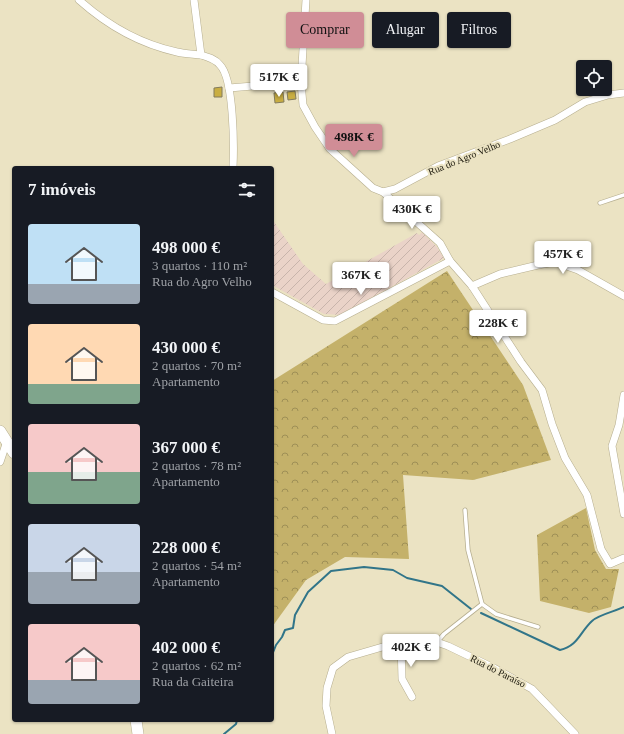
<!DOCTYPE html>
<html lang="pt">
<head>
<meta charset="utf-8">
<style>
	:root { --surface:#171b24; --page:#20242c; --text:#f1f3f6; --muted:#9ea1a6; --accent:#d08d96 }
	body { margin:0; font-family:"Times New Roman",serif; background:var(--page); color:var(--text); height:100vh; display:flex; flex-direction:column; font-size:15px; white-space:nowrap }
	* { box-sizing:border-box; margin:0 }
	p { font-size:13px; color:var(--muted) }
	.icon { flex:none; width:22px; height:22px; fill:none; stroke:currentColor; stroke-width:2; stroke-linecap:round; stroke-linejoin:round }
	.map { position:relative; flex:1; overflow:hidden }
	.sheet { position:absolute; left:12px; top:166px; width:262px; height:556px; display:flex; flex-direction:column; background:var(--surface); border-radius:4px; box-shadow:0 1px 3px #0004 }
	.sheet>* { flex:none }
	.top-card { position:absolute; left:286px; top:12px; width:278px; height:36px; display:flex; gap:8px }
	.fabs { position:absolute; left:576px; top:60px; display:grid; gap:8px }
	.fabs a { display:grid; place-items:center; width:36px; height:36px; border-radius:4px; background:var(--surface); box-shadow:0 1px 3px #0004; font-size:20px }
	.price { position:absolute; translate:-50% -34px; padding:0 9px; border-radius:4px; background:#fff; color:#222; font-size:13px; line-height:26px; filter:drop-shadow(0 1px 2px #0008) }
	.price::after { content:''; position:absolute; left:50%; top:24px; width:12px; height:9px; margin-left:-6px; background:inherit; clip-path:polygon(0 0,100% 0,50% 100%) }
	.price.current { background:var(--accent); color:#111 }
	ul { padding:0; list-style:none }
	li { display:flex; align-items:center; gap:12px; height:100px; padding:0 16px }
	li span { display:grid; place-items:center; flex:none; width:112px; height:80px; border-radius:4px; color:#555 }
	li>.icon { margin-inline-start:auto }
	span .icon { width:48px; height:48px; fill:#fffc; stroke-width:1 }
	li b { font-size:17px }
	h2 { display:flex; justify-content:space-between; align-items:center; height:48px; padding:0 16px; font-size:17px }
	.tag { padding:0 14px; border-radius:4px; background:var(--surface); box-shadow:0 1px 3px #0004; font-size:14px; line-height:36px }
	.tag.current { background:var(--accent); color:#111 }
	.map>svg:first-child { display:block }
	.industrial { fill:url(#industrial-furrows) }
	.forest { fill:url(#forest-crowns) }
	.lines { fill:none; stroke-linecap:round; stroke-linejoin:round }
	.stream { stroke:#317589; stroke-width:2 }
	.building { fill:#c9ae42; stroke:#827b5d }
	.service-casing { stroke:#b6ae8f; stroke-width:5 }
	.minor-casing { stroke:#b6ae8f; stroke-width:8 }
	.secondary-casing { stroke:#b6ae8f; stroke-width:12 }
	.service { stroke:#fff; stroke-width:3.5 }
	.minor { stroke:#fff; stroke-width:7 }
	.secondary { stroke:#fff; stroke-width:11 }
	.labels { text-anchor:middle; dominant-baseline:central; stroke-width:4; stroke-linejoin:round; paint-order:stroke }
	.street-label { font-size:10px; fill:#1b180c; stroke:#ebe3c3 }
</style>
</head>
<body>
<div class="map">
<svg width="624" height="734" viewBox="0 0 624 734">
	<defs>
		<pattern id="industrial-furrows" width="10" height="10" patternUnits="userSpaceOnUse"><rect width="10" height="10" fill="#ead3c8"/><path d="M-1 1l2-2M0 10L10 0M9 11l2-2" fill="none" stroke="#c8b4ab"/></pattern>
		<pattern id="forest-crowns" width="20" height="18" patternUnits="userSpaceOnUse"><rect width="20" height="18" fill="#c4b16a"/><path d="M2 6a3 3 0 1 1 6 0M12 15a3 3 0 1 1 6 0" fill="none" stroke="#9e8f56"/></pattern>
	</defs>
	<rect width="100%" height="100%" fill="#ebe3c3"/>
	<!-- industrial -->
	<polygon class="industrial" points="272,219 303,264 326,284 417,233 419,235 422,232 437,247 444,258 340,315 324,314 272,285"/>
	<!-- forest -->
	<g class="forest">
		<polygon points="447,271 523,385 551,460 473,480 403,475 409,559 345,557 306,580 272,627 272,381"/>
		<polygon points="586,508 595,550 606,569 619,569 611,607 589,613 540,601 537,535"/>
	</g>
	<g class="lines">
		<!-- stream -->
		<g class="stream">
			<path d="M481 613 560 650C578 646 580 632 592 621 598 615 616 611 624 607"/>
			<polyline points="272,655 276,645 282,637 285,630 293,628 295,615 308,592 331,571 364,567 393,570 407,578 442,586 471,609"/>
			<polyline points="224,734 236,724 237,720"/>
		</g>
	</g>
	<!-- building -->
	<g class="building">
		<polygon points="222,87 222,97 214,97 214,88"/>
		<polygon points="295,91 296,99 288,100 287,92"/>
		<polygon points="283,92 284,102 275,103 274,93"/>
	</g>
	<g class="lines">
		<!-- service casing -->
		<g class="service-casing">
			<g id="service">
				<polyline points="600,203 624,195"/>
				<polyline points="465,510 468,550 482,604"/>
				<polyline points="437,642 444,634 482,604 496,614 538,627"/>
			</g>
		</g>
		<!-- minor casing -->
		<g class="minor-casing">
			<g id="minor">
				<path d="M79 0C107 25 140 44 177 52 185 54 193 54 201 55"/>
				<path d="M194 0 201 55C208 57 215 59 220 65 234 79 234 147 233 168"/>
				<polyline points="306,0 301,82 303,105 315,127 330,149 373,188 383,192 395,189 438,166 510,139 555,120 585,102 608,95 624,93"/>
				<polyline points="229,88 301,82"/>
				<polyline points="383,192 440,243 450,261 472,286 521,362 542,390 552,424 565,458 587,495 601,549 610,564 624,558"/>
				<polyline points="472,286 500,274 538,265 555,262 578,270 624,296"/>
				<polyline points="272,292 323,320 335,321 450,261"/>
				<polyline points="624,395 619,425 612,446 624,514"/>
				<polyline points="0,462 7,441"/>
				<polyline points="401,642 402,679 412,697"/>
				<polyline points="332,734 326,706 327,688 333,668 348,657 403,641 428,639 448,646 494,668 532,689 575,734"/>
			</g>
		</g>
		<!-- secondary casing -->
		<g class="secondary-casing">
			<g id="secondary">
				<polyline points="0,431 14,453"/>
				<polyline points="136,720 138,734"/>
			</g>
		</g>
		<!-- service -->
		<use href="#service" class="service"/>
		<!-- minor -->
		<use href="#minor" class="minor"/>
		<!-- secondary -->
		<use href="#secondary" class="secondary"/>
	</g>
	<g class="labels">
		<!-- street labels -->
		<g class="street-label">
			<text transform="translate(464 158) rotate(-22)">Rua do Agro Velho</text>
			<text transform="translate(498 671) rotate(27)">Rua do Paraíso</text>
		</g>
	</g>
</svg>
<div class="fabs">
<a><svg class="icon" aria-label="locate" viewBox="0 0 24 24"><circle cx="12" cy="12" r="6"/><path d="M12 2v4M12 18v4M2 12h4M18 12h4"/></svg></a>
</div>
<b class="price" style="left:279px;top:98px">517K €</b>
<b class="price current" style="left:354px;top:158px">498K €</b>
<b class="price" style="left:412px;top:230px">430K €</b>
<b class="price" style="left:563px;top:275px">457K €</b>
<b class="price" style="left:361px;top:296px">367K €</b>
<b class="price" style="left:498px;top:344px">228K €</b>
<b class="price" style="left:411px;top:668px">402K €</b>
<div class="top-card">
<a class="tag current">Comprar</a>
<a class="tag">Alugar</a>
<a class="tag">Filtros</a>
</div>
<section class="sheet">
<h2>7 imóveis<svg class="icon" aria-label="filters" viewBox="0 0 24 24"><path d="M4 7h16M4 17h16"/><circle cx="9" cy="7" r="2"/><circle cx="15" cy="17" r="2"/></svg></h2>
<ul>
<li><span style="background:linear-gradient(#bfe0f5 75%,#9aa5b1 0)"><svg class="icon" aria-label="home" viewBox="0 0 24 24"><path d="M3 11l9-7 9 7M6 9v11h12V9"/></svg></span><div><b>498 000 €</b><p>3 quartos · 110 m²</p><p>Rua do Agro Velho</p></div></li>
<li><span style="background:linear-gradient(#ffd9b3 75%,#7fa58c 0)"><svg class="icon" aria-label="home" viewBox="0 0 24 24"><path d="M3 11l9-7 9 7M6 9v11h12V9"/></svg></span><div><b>430 000 €</b><p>2 quartos · 70 m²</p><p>Apartamento</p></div></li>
<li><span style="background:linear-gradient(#f6c9c9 60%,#7fa58c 0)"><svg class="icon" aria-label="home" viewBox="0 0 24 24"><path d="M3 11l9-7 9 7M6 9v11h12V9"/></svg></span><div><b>367 000 €</b><p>2 quartos · 78 m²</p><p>Apartamento</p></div></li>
<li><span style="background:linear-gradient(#c9d6e8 60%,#9aa5b1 0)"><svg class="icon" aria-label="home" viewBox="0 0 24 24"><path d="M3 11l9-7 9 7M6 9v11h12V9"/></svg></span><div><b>228 000 €</b><p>2 quartos · 54 m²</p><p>Apartamento</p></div></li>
<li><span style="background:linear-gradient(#f6c9c9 70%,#9aa5b1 0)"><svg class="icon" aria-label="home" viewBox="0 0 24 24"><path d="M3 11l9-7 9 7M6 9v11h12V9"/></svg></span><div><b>402 000 €</b><p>2 quartos · 62 m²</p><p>Rua da Gaiteira</p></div></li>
</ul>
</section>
</div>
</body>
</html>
